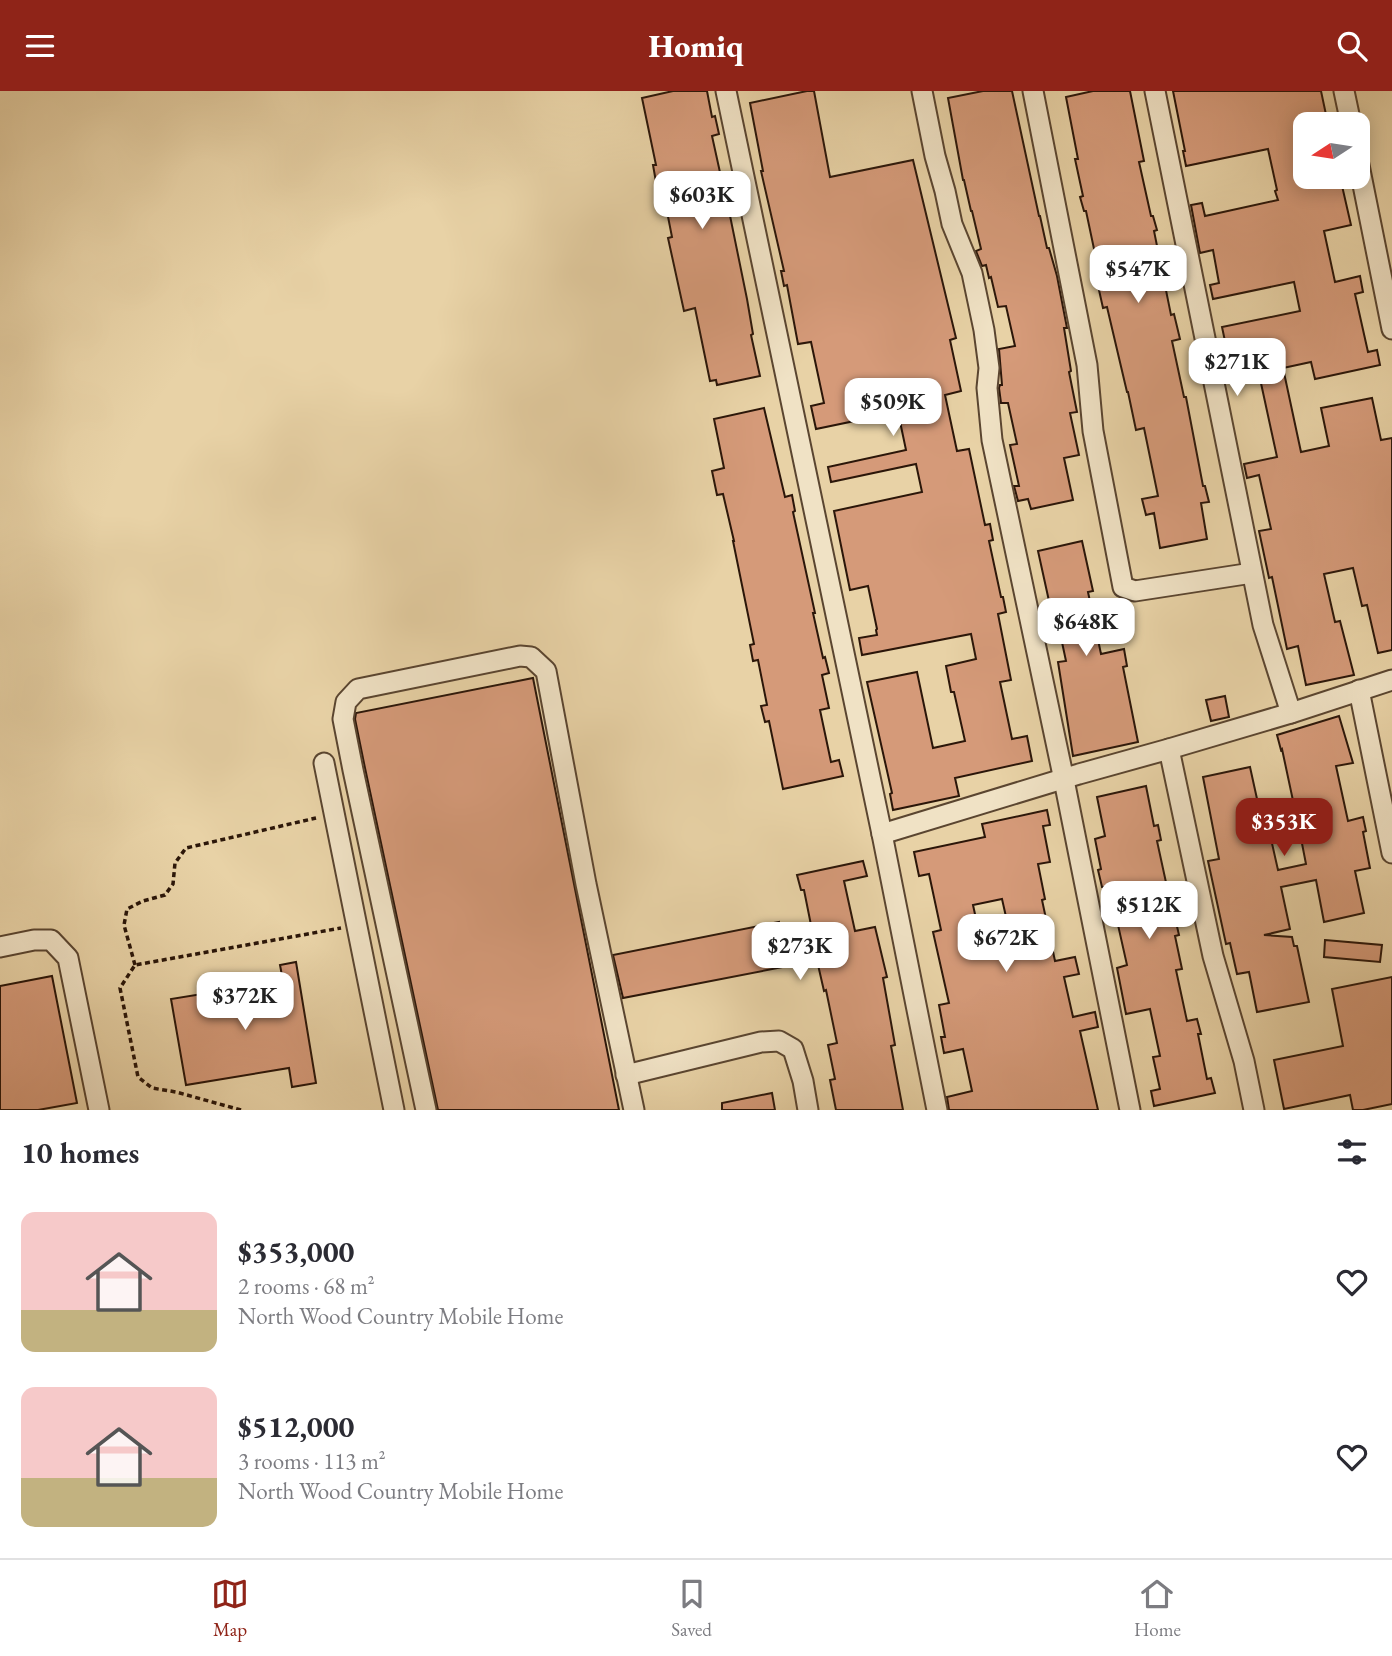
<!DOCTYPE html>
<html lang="en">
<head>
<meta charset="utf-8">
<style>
	:root { --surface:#fff; --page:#f7f7f7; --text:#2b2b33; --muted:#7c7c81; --line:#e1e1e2; --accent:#8f2418 }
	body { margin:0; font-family:"EB Garamond",serif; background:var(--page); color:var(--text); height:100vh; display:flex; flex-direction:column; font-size:26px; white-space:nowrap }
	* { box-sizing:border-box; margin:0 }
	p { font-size:23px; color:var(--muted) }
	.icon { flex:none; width:38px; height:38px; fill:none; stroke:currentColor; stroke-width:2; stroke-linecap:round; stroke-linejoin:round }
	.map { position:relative; height:1019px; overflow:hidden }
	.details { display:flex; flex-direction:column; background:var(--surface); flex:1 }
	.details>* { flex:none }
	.needle { width:46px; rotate:258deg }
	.fabs { position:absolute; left:1293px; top:21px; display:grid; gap:14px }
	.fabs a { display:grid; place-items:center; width:77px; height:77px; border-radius:14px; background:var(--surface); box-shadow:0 4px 18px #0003; font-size:35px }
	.price { position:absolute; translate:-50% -60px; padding:0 16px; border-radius:14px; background:#fff; color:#222; font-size:23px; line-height:46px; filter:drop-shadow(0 2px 4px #0008) }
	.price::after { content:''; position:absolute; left:50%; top:42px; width:21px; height:16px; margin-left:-10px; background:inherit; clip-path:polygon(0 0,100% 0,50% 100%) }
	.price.on { background:var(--accent); color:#fff }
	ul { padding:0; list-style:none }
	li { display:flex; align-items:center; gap:21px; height:175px; padding:0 21px }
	li span { display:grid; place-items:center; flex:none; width:196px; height:140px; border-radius:14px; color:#555 }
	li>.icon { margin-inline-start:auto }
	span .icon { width:84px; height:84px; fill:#fffc; stroke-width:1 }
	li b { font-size:30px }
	h2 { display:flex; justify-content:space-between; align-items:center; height:84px; padding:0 21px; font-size:30px }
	header { display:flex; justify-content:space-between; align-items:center; height:91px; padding:0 21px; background:var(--accent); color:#fff; font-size:32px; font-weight:800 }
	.menu { display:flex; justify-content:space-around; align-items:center; height:98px; border-top:2px solid var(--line); background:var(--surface); font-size:19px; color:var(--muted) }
	.menu a { display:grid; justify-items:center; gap:4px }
	.menu .on { color:var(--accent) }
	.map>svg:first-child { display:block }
	.building { fill:#d59a79; stroke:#2b1609; stroke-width:2; fill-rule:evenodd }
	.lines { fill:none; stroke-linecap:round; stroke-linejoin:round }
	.minor-casing { stroke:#5a4530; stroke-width:23 }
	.path { stroke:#2b1609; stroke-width:3.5; stroke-dasharray:5 3.5; stroke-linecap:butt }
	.minor { stroke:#f0e2c5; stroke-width:19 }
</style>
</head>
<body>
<header><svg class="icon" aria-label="menu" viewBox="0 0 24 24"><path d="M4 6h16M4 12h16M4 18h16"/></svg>Homiq<svg class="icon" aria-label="search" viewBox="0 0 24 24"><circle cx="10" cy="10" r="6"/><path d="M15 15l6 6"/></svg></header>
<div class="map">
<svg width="1392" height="1019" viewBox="0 0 1392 1019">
	<rect width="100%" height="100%" fill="#e8d2a6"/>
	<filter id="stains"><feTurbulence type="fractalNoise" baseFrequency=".00286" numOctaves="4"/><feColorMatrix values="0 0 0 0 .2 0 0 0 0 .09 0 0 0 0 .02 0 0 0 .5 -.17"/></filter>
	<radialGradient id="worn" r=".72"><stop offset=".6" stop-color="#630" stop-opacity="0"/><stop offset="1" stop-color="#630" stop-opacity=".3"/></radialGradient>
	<!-- building -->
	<g class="building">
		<polygon points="673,0 707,0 712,26 715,25 719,43 712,45 723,95 728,94 731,110 727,110 747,208 753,243 751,244 760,285 717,294 716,289 710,290 695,217 684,220 668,147 672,146 661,90 656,91 653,74 656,74 642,7"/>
		<polygon points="807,0 814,0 830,86 913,69 956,247 950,249 961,300 945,304 957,360 969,358 985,434 990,433 993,449 989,450 1001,506 1003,506 1006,521 998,523 1011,589 1000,591 1012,648 1027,645 1032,670 955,687 959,705 893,719 890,703 892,702 867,591 917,581 933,657 965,650 954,601 951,601 946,575 976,568 971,543 862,564 859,547 877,544 876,539 877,538 868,495 850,499 834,420 922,401 916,373 831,391 828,376 906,359 898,321 816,338 811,315 824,312 811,251 798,253 787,194 784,195 781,180 784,180 761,80 763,80 750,12"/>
		<polygon points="983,0 1012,0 1039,125 1040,125 1047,157 1049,157 1057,185 1067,237 1064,237 1071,280 1069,281 1077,321 1070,322 1079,364 1064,367 1073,409 1031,418 1028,408 1018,410 1014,395 1019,395 1010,354 1017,353 1008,312 1001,312 999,297 1000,294 1002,294 999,258 1015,255 1006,215 998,216 991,186 989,187 986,174 982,175 976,160 981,158 972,120 971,120 964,89 963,89 948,7"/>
		<polygon points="1093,0 1130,0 1144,70 1139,71 1151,125 1153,125 1157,139 1154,140 1171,224 1174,223 1180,248 1172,250 1184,306 1186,306 1203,395 1205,395 1209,411 1201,412 1207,448 1160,457 1154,422 1146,424 1142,408 1158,405 1144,337 1136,339 1128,301 1127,301 1107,216 1103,217 1097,190 1096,190 1092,173 1097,172 1086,120 1084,120 1080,106 1083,105 1075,68 1078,68 1066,6"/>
		<polygon points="1173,0 1321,0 1328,33 1306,33 1306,93 1340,86 1351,134 1324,140 1335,191 1360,185 1363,201 1355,203 1368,261 1377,259 1380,274 1315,288 1311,271 1283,277 1301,361 1329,355 1321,317 1372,307 1381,349 1392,347 1392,559 1378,562 1367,514 1362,515 1353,477 1324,483 1335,531 1340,530 1354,584 1306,594 1298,555 1287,558 1272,486 1269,487 1259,440 1271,438 1259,384 1247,387 1244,373 1277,366 1259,283 1233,288 1222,236 1300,220 1294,191 1213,208 1210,194 1219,192 1213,159 1200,162 1191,114 1202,112 1205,125 1278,109 1275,100 1277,99 1268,58 1186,75 1183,60 1185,60"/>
		<polygon points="764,317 785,406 792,404 795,420 793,421 815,522 813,522 823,567 825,566 829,582 822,584 829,617 820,619 831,671 839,669 843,685 783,698 769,630 765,631 761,615 767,614 758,569 753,570 750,554 754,553 733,450 734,450 723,403 717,404 712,380 724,377 714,328"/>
		<polygon points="1082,450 1093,500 1088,501 1101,563 1124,558 1127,575 1123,576 1138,651 1073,665 1058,571 1066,570 1053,509 1049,510 1038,460"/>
		<polygon points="533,587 619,1019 438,1019 365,677 355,628 356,622"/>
		<polygon points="1225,605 1229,626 1211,630 1206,609"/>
		<path d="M1339 625 1353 672 1336 675 1348 730 1363 726 1366 740 1363 741 1370 777 1355 780 1364 822 1324 831 1316 789 1281 796 1290 838 1264 844 1292 846 1294 855H1297L1309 911 1257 921 1249 881 1237 883 1230 852 1226 853 1208 770 1219 768 1203 686 1250 676 1261 726 1295 719 1282 658 1281 659 1277 644ZM1298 732 1306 773 1278 779 1269 739Z"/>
		<polygon points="1146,695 1154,735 1158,734 1161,749 1157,750 1167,796 1171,795 1175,813 1172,814 1179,844 1175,845 1182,878 1176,879 1187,930 1197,928 1201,943 1198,943 1207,988 1211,987 1215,1002 1154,1015 1151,1000 1160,998 1153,966 1160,965 1150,918 1126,923 1117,877 1127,874 1116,825 1110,827 1104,796 1102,796 1098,779 1101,778 1095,748 1105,745 1097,706"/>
		<path d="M1047 719 1050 734 1043 735 1050 771 1038 773 1045 808 1042 809 1055 870 1075 866 1079 883 1064 886 1073 926 1095 921 1098 936 1080 940 1098 1019H949L947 1006 972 1000 963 958 944 962 941 946H945L939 914 949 912 933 841 941 839 929 783 919 785 914 761 985 746 982 733ZM1002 808 1009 839 980 846 973 814Z"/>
		<polygon points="863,770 867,785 844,790 855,840 875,836 887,886 883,887 895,954 891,955 903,1019 836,1019 830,989 835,988 828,954 837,952 826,899 824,900 816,865 787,871 788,875 623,907 613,864 779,831 784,855 814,849 804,799 801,799 797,784"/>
		<polygon points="1325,849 1382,854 1380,871 1324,866"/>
		<polygon points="296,871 316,992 292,996 289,977 186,994 171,908 283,890 280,874"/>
		<polygon points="52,885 77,1012 38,1019 0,1019 0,895"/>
		<polygon points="1392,886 1392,1013 1363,1019 1353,1019 1350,1004 1284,1018 1274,969 1343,955 1332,898"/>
		<polygon points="772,1002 775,1019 722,1019 722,1012"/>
	</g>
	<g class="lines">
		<!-- minor casing -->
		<g class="minor-casing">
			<g id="minor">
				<polyline points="726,0 882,743 937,1019"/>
				<polyline points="922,0 935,65 945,100 952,133 972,182 984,239 989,277 987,297 992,349 1064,689 1130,1019"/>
				<polyline points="1033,0 1087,274 1093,340 1123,496 1135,500 1252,482"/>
				<polyline points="1155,0 1263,534 1291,622"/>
				<polyline points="1344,0 1351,33"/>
				<polyline points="1358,69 1392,238"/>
				<polyline points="1359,599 1392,762"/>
				<polyline points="1169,658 1213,865 1244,970 1254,1019"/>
				<polyline points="324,672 394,1019"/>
				<polyline points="882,743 1079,683 1169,658 1291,622 1392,589"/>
				<polyline points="0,856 34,849 51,849 68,867 99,1019"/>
				<polyline points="626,984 761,951 779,950 793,958 803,990 808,1019"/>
				<polyline points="426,1019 353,679 343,628 346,611 358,598 520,565 531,566 546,580 586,793 634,1019"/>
			</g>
		</g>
		<!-- path -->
		<g class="path">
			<polyline points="135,874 124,834 127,818 143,810 165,804 173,793 175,772 186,757 316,727"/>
			<polyline points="241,1019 176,1001 152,997 138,986 120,897 135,874 341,837"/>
		</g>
		<!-- minor -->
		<use href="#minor" class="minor"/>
	</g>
	<rect width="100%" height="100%" filter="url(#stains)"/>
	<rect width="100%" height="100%" fill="url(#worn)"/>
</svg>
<div class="fabs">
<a><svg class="needle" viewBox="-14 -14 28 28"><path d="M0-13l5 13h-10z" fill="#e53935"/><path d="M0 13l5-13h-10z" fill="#7c7c81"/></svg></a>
</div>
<b class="price" style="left:702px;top:140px">$603K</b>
<b class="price" style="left:1138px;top:214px">$547K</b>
<b class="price" style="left:1237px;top:307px">$271K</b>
<b class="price" style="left:893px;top:347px">$509K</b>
<b class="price" style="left:1086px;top:567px">$648K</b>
<b class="price on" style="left:1284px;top:767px">$353K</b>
<b class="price" style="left:1149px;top:850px">$512K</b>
<b class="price" style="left:1006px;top:883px">$672K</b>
<b class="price" style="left:800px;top:891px">$273K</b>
<b class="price" style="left:245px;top:941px">$372K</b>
</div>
<section class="details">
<h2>10 homes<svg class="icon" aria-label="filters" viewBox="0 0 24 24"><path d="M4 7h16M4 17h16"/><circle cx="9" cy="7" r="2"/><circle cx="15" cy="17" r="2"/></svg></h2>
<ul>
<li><span style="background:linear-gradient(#f6c9c9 70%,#c2b280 0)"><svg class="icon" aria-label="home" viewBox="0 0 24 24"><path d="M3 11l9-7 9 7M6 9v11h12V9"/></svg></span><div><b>$353,000</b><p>2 rooms · 68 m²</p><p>North Wood Country Mobile Home</p></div><svg class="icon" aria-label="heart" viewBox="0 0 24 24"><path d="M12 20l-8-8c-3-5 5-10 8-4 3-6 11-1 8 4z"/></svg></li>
<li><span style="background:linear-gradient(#f6c9c9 65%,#c2b280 0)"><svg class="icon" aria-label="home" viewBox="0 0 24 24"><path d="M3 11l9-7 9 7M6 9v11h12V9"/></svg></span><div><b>$512,000</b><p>3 rooms · 113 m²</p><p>North Wood Country Mobile Home</p></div><svg class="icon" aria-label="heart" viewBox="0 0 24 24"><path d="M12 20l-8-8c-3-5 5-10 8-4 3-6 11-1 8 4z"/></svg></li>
</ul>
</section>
<nav class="menu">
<a class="on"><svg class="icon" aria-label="map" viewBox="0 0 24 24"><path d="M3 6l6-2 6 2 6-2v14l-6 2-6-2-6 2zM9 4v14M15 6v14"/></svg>Map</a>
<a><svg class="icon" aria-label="saved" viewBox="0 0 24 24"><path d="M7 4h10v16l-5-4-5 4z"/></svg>Saved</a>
<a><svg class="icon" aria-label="home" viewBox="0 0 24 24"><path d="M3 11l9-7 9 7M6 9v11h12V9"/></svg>Home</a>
</nav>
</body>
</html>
